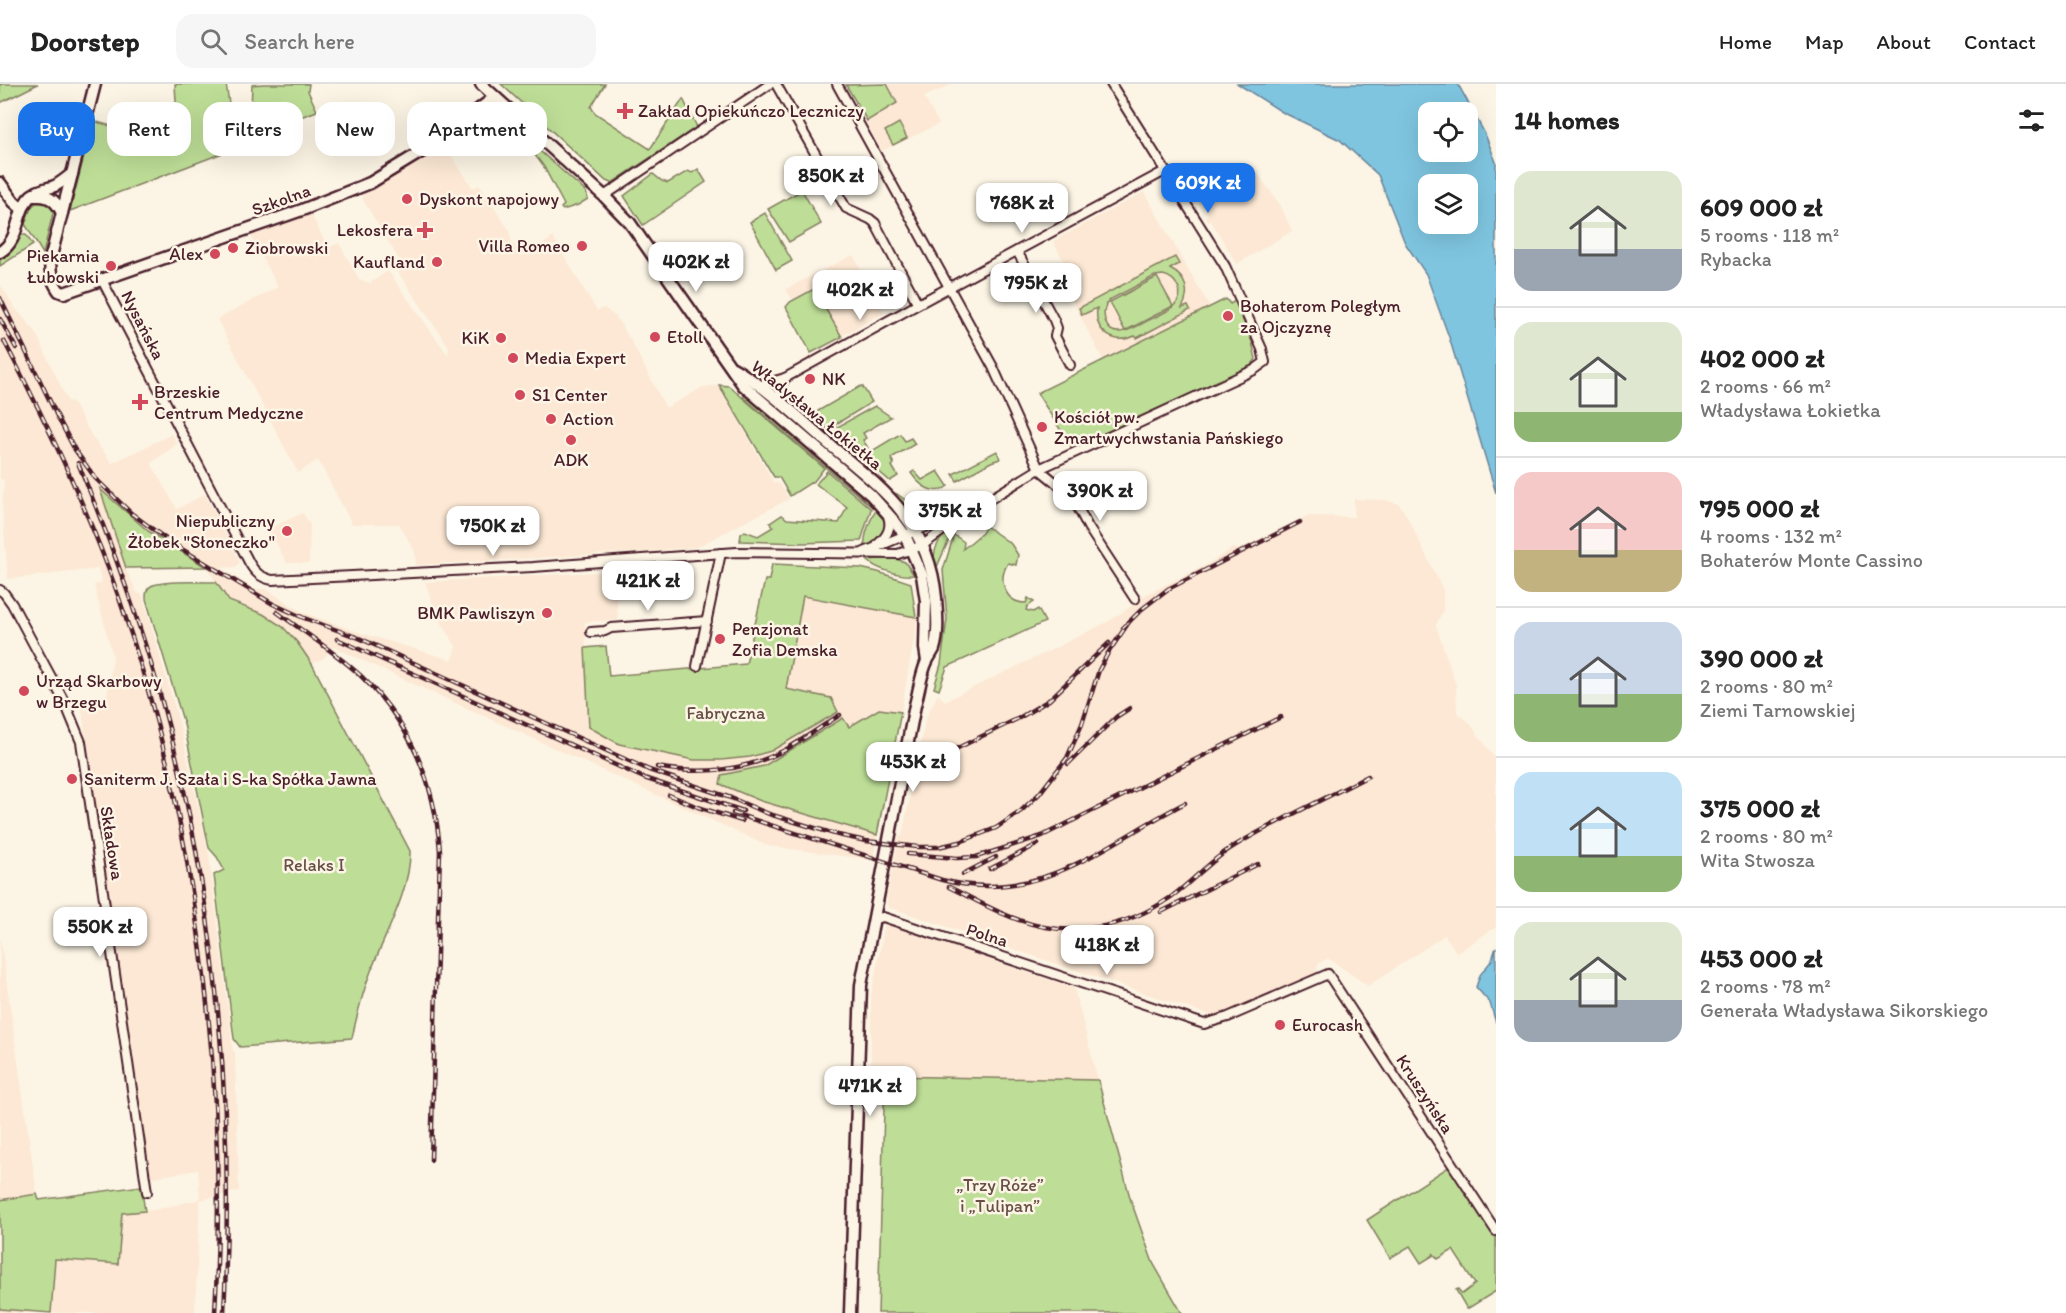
<!DOCTYPE html>
<html lang="en">
<head>
<meta charset="utf-8">
<style>
	:root { --surface:#fff; --page:#f6f6f6; --text:#222; --muted:#767676; --line:#e0e0e0; --accent:#1a73e8 }
	body { margin:0; font-family:Itim,sans-serif; background:var(--page); color:var(--text); height:100vh; display:flex; flex-direction:column; font-size:22px; white-space:nowrap }
	* { box-sizing:border-box; margin:0 }
	p { font-size:20px; color:var(--muted) }
	.icon { flex:none; width:33px; height:33px; fill:none; stroke:currentColor; stroke-width:2; stroke-linecap:round; stroke-linejoin:round }
	.map { position:relative; flex:1; overflow:hidden }
	.side { display:flex; flex-direction:column; background:var(--surface); width:570px }
	.side>* { flex:none }
	.guide { position:absolute; left:18px; top:18px; width:570px; height:54px; display:flex; gap:12px }
	.controls { position:absolute; left:1418px; top:18px; display:grid; gap:12px }
	.controls a { display:grid; place-items:center; width:60px; height:60px; border-radius:12px; background:var(--surface); box-shadow:0 6px 24px #0002; font-size:30px }
	.price { position:absolute; translate:-50% -51px; padding:0 14px; border-radius:12px; background:#fff; color:#222; font-size:20px; line-height:39px; filter:drop-shadow(0 2px 3px #0008) }
	.price::after { content:''; position:absolute; left:50%; top:36px; width:18px; height:14px; margin-left:-9px; background:inherit; clip-path:polygon(0 0,100% 0,50% 100%) }
	.price.selected { background:var(--accent); color:#fff }
	ul { padding:0; list-style:none }
	li { display:flex; align-items:center; gap:18px; height:150px; padding:0 18px }
	li+li { border-top:2px solid var(--line) }
	li span { display:grid; place-items:center; flex:none; width:168px; height:120px; border-radius:18px; color:#555 }
	li>.icon { margin-inline-start:auto }
	span .icon { width:72px; height:72px; fill:#fffc; stroke-width:1 }
	li b { font-size:26px }
	h2 { display:flex; justify-content:space-between; align-items:center; height:72px; padding:0 18px; font-size:26px }
	.tag { padding:0 21px; border-radius:18px; background:var(--surface); box-shadow:0 6px 24px #0002; font-size:21px; line-height:54px }
	.tag.selected { background:var(--accent); color:#fff }
	header { display:flex; align-items:center; gap:36px; box-sizing:border-box; height:84px; padding:0 30px; background:var(--surface); border-bottom:2px solid var(--line) }
	header strong { font-size:28px }
	nav { display:flex; gap:33px; margin-inline-start:auto; font-size:21px }
	.search { width:420px; height:54px; background:var(--page); display:flex; align-items:center; gap:15px; box-sizing:border-box; padding:0 21px; border-radius:18px; color:var(--muted); font-size:22px }
	main { display:flex; flex:1; min-height:0 }
	.map>svg:first-child { display:block }
	.built { fill:#fce8d4 }
	.green { fill:#bede97; stroke:#847e61; stroke-width:1.5; fill-rule:evenodd }
	.water { fill:#7fc5e0; stroke:#6a8398; stroke-width:1.5; fill-rule:evenodd }
	.lines { fill:none; stroke-linecap:round; stroke-linejoin:round }
	.street-casing { stroke:#4a1f2b; stroke-width:12 }
	.secondary-casing { stroke:#4a1f2b; stroke-width:15 }
	.street { stroke:#fcf5e5; stroke-width:8 }
	.secondary { stroke:#fcf5e5; stroke-width:10 }
	.rail-casing { stroke:#4a1f2b; stroke-width:4.5 }
	.rail { stroke:#fcf5e5; stroke-width:2; stroke-dasharray:7; stroke-linecap:butt }
	.poi-dot { fill:#d1495b; stroke:#fcf5e5; stroke-width:2 }
	.labels { text-anchor:middle; dominant-baseline:central; stroke-width:5; stroke-linejoin:round; paint-order:stroke }
	.poi-label { font-size:18px; fill:#4a1f2b; stroke:#fcf5e5; text-anchor:start }
	.street-label { font-size:18px; fill:#4a1f2b; stroke:#fcf5e5 }
	.park-label { font-size:18px; fill:#674f46; stroke:#fcf5e5 }
</style>
</head>
<body>
<header>
<strong>Doorstep</strong>
<div class="search"><svg class="icon" aria-label="search" viewBox="0 0 24 24"><circle cx="10" cy="10" r="6"/><path d="M15 15l6 6"/></svg>Search here</div>
<nav><a>Home</a><a>Map</a><a>About</a><a>Contact</a></nav>
</header>
<main>
<div class="map">
<svg width="1496" height="1229" viewBox="0 0 1496 1229">
	<rect width="100%" height="100%" fill="#fcf5e5"/>
	<filter id="ink" filterUnits="userSpaceOnUse"><feTurbulence type="fractalNoise" baseFrequency=".0167" numOctaves="2"/><feDisplacementMap in="SourceGraphic" scale="12" xChannelSelector="R" yChannelSelector="G"/><feConvolveMatrix kernelMatrix="1 2 1 2 8 2 1 2 1" color-interpolation-filters="sRGB"/></filter>
	<g filter="url(#ink)">
		<!-- built -->
		<g class="built">
			<polygon points="845,0 953,0 924,13 939,40 882,67"/>
			<polygon points="444,61 473,104 479,101 510,147 511,157 521,172 535,166 553,153 597,227 604,224 616,233 631,257 666,324 703,303 719,301 773,398 780,400 789,415 697,463 642,468 416,481 415,468 399,440 352,440 318,376 298,389 217,235 278,203 251,152 311,130 328,164 339,159 359,195 370,199 388,187 448,271 449,263 398,188 401,179 362,114 364,109 375,104"/>
			<polygon points="1253,83 1281,122 1292,147 1237,180 1211,137 1208,138 1205,133 1208,130 1199,118"/>
			<polygon points="1144,108 1210,223 1103,276 1072,216 1081,210 1053,157"/>
			<polygon points="853,171 884,229 819,264 786,205"/>
			<polygon points="0,200 15,224 35,247 68,318 72,317 93,354 112,379 172,350 177,360 151,379 177,425 205,410 240,478 236,483 220,484 254,505 266,505 304,529 361,549 452,576 456,562 437,532 425,498 615,487 618,536 585,538 589,643 694,676 750,673 771,667 838,628 830,614 786,605 803,512 918,533 901,628 879,625 849,644 842,634 764,682 722,691 720,699 761,717 877,751 873,776 768,762 333,563 324,574 312,580 297,558 263,530 229,517 206,483 148,447 100,406 126,485 137,509 142,510 180,641 209,771 233,967 235,969 239,1107 200,1116 195,1229 0,1229 0,1225 51,1228 54,1175 118,1180 122,1129 154,1126 200,1115 198,1086 149,1094 102,768 115,766 114,761 113,758 101,759 81,620 107,612 113,573 94,501 102,499 98,485 8,495 2,421 4,396 0,395"/>
			<polygon points="1354,415 1386,416 1399,420 1407,432 1443,506 1443,527 1436,541 1456,601 1457,629 1469,638 1496,676 1496,843 1457,869 1445,851 1368,902 1328,874 1318,880 1316,889 1215,933 888,823 887,814 899,752 902,752 926,633 938,610 945,617 1057,563 1109,537 1133,521 1131,515 1139,511 1141,513 1208,480 1234,463 1237,466 1307,432 1354,433"/>
			<polygon points="303,429 310,441 309,479 287,479 268,445"/>
			<polygon points="885,840 1074,904 1098,996 871,993 871,912"/>
			<polygon points="0,852 37,1110 0,1116"/>
		</g>
		<!-- green -->
		<g class="green">
			<polygon points="0,0 38,0 0,19"/>
			<polygon points="175,0 226,0 236,64 70,127 93,37 129,47 177,35"/>
			<polygon points="263,0 309,0 308,7 317,27 250,51 252,1"/>
			<polygon points="501,0 605,0 591,23 595,29 650,65 683,15 697,43 612,99 606,97"/>
			<polygon points="887,0 897,19 867,37 846,1"/>
			<polygon points="496,28 586,108 588,115 578,121 563,126 561,124 564,121 544,83 535,71 516,68 492,31 492,29"/>
			<polygon points="899,39 907,54 893,61 885,47"/>
			<polygon points="698,85 706,98 643,141 624,112 653,90 662,97 668,99 688,87 692,89"/>
			<polygon points="802,106 821,140 789,158 768,125"/>
			<path d="M43 117 47 118 54 125 43 170 25 140C29 129 30 118 43 117Z"/>
			<polygon points="765,129 792,177 776,186 750,138"/>
			<polygon points="21,151 26,151 33,161 0,182 0,176 11,168"/>
			<path d="M1175 173 1179 180 1170 185C1186 193 1191 208 1182 224L1188 222 1190 226 1137 254 1135 252C1113 262 1094 247 1097 224L1082 231 1079 224ZM1163 191C1177 194 1186 211 1174 222 1168 228 1157 232 1149 236 1133 245 1106 261 1104 229L1106 220 1111 215 1155 192Z"/>
			<polygon points="1157,193 1173,222 1125,247 1110,218"/>
			<polygon points="814,205 842,253 811,269 786,223 790,218"/>
			<polygon points="1226,215 1230,220 1235,217 1252,258 1256,275 1251,282 1072,364 1037,309"/>
			<polygon points="719,301 729,302 824,384 815,396 790,412 779,393 774,393"/>
			<polygon points="861,302 863,303 872,318 828,345 816,335 818,327"/>
			<polygon points="746,310 876,421 872,423 743,313"/>
			<polygon points="875,322 891,333 863,349 866,354 863,356 868,364 858,370 830,347"/>
			<polygon points="900,350 905,357 911,354 915,360 891,374 894,380 892,382 898,392 890,397 862,373"/>
			<polygon points="997,367 1000,375 991,378 957,397 953,390"/>
			<polygon points="827,387 871,425 861,457 801,459 740,457 741,450 745,447 758,452 773,443 770,439 782,431 787,435 839,439 847,423 816,400"/>
			<path d="M914 387 922 396 938 387 948 402C934 413 920 402 911 389Z"/>
			<polygon points="100,405 148,447 206,483 126,484"/>
			<path d="M894 409 897 410 925 430 940 433C920 445 903 426 894 409Z"/>
			<path d="M878 424 883 429 886 443 879 455 865 463C863 453 871 432 878 424Z"/>
			<path d="M986 442 1011 460 1018 471 1016 481 1008 479C997 496 1005 519 1026 519L1028 514 1034 518 1027 523 1026 526 1033 528 1038 525 1045 538 947 583 939 606 934 604 941 580 947 535 943 486 954 451 964 458 963 465 982 449Z"/>
			<path d="M947 448 950 453 936 485C931 472 936 458 947 448Z"/>
			<path d="M892 474 905 478 914 491C902 493 875 485 867 476Z"/>
			<polygon points="772,480 860,484 878,488 911,499 916,533 803,512 786,605 831,614 838,628 771,667 750,673 721,676 694,676 619,660 589,643 585,564 606,562 609,592 746,580 765,496 769,496"/>
			<path d="M216 498 229 517 263 530 283 543 297 558 312 580 410 767C411 805 384 852 371 887 362 909 357 931 352 954L240 963 234 955 214 791 224 786 217 773 209 764 184 640 146 515C146 510 146 505 151 502 162 496 202 498 216 498Z"/>
			<polygon points="879,625 901,628 877,751 761,717 720,700 722,691 764,682 843,634 849,643"/>
			<polygon points="885,992 1098,996 1131,1117 1153,1179 1182,1229 878,1229"/>
			<polygon points="1450,1082 1496,1152 1496,1207 1467,1225 1456,1206 1458,1205 1462,1210 1475,1200 1453,1166 1438,1175 1433,1169 1434,1171 1421,1179 1410,1162 1390,1174 1367,1136"/>
			<polygon points="141,1102 145,1127 122,1129 118,1180 55,1175 51,1229 0,1225 0,1116 37,1110 39,1116"/>
		</g>
		<!-- water -->
		<g class="water">
			<path d="M1238 0H1458L1485 50 1496 78V409L1449 253 1426 190 1405 159 1378 91 1340 56 1282 28ZM1467 28V68H1428V28ZM1467 100V140H1428V100Z"/>
			<polygon points="1496,863 1496,939 1490,919 1476,903 1480,891 1492,876"/>
		</g>
		<g class="lines">
			<!-- street casing -->
			<g class="street-casing">
				<g id="street">
					<polyline points="776,0 846,124 870,135 875,139 918,220"/>
					<polyline points="837,0 993,283 1039,385"/>
					<polyline points="604,112 770,0"/>
					<polyline points="1017,167 1054,236 1057,244 1055,252 1070,281"/>
					<path d="M102 196 250 480C256 490 261 493 272 496L533 483 737 468 898 470 923 461 961 433 1039 385 1254 286 1265 278 1262 265 1225 182 1111 0"/>
					<polyline points="761,301 785,294 922,218 1165,87"/>
					<polyline points="782,318 780,304 785,294"/>
					<polyline points="1039,385 1055,398 1074,416 1088,443 1135,515"/>
					<path d="M878 460C887 452 892 444 888 432"/>
					<path d="M864 468C896 456 926 440 960 433"/>
					<polyline points="0,506 4,509 12,520 65,619 81,658 147,1108"/>
					<polyline points="591,548 605,547 611,544 707,537"/>
					<polyline points="697,582 721,469"/>
					<polyline points="873,835 883,833 1204,940 1228,933 1328,890 1496,1147"/>
				</g>
			</g>
			<!-- secondary casing -->
			<g class="secondary-casing">
				<g id="secondary">
					<path d="M95 0 51 172C49 186 51 196 59 207L64 209 302 126 370 99 431 62 495 13"/>
					<polyline points="481,0 604,112 630,139 743,301 871,411 896,439 905,451 922,491 926,517 925,564 927,577"/>
					<polyline points="0,99 14,118 22,125"/>
					<path d="M31 112C47 111 55 114 62 129"/>
					<path d="M0 168C20 156 15 132 28 115 35 107 42 106 52 103 59 101 66 94 72 90"/>
					<path d="M733 284C769 305 799 334 830 361 884 406 929 439 936 514 937 530 939 549 934 565 932 569 929 573 927 577 921 590 919 607 915 621L861 901 850 1229"/>
				</g>
			</g>
			<!-- street -->
			<use href="#street" class="street"/>
			<!-- secondary -->
			<use href="#secondary" class="secondary"/>
			<!-- rail casing -->
			<g class="rail-casing">
				<g id="rail">
					<polyline points="0,214 60,338"/>
					<polyline points="0,235 16,264"/>
					<path d="M4 257C47 339 87 423 118 511 196 733 228 994 215 1229"/>
					<polyline points="56,330 75,366 96,395 131,429 170,458 273,520 304,534 359,554 649,686 731,714 769,730 838,751 866,757 918,763 938,763 960,758 996,744 1021,727 1039,710 1067,674 1082,640 1099,586 1108,569 1129,538"/>
					<path d="M78 379C114 465 145 551 168 640 218 830 234 1034 224 1229"/>
					<path d="M277 528C305 549 335 568 361 592 411 640 435 698 440 767L431 1076"/>
					<polyline points="1123,544 1142,525 1168,505 1300,438"/>
					<polyline points="337,555 644,694 743,727"/>
					<polyline points="1068,680 1116,633 1130,624"/>
					<polyline points="923,681 1019,634 1049,616 1109,559"/>
					<path d="M657 683C700 691 746 687 785 666 804 655 822 642 840 631"/>
					<polyline points="669,711 698,723 742,737"/>
					<path d="M733 729 942 796C1041 822 1104 760 1185 719"/>
					<polyline points="908,770 957,774 976,773 1042,752 1281,633"/>
					<polyline points="990,785 1038,760"/>
					<polyline points="963,790 996,773"/>
					<path d="M949 803C972 814 995 828 1019 836 1071 855 1126 844 1171 813 1192 798 1209 778 1231 764 1275 737 1323 716 1368 692"/>
					<polyline points="1161,828 1258,780"/>
				</g>
			</g>
			<!-- rail -->
			<use href="#rail" class="rail"/>
		</g>
	</g>
	<!-- markers -->
	<g class="poi-dot">
		<path d="M622 18h6v6h6v6h-6v6h-6v-6h-6v-6h6z"/>
		<circle cx="407" cy="115" r="6"/>
		<path d="M422 137h6v6h6v6h-6v6h-6v-6h-6v-6h6z"/>
		<circle cx="582" cy="162" r="6"/>
		<circle cx="233" cy="164" r="6"/>
		<circle cx="215" cy="170" r="6"/>
		<circle cx="437" cy="178" r="6"/>
		<circle cx="111" cy="182" r="6"/>
		<circle cx="1228" cy="232" r="6"/>
		<circle cx="655" cy="253" r="6"/>
		<circle cx="501" cy="254" r="6"/>
		<circle cx="513" cy="274" r="6"/>
		<circle cx="810" cy="295" r="6"/>
		<circle cx="520" cy="311" r="6"/>
		<path d="M137 309h6v6h6v6h-6v6h-6v-6h-6v-6h6z"/>
		<circle cx="551" cy="335" r="6"/>
		<circle cx="1042" cy="343" r="6"/>
		<circle cx="571" cy="356" r="6"/>
		<circle cx="287" cy="447" r="6"/>
		<circle cx="547" cy="529" r="6"/>
		<circle cx="720" cy="555" r="6"/>
		<circle cx="24" cy="607" r="6"/>
		<circle cx="72" cy="695" r="6"/>
		<circle cx="1280" cy="941" r="6"/>
	</g>
	<g class="labels">
		<!-- poi labels -->
		<g class="poi-label">
			<text x="638" y="27">Zakład Opiekuńczo Leczniczy</text>
			<text x="419" y="115">Dyskont napojowy</text>
			<text x="413" y="146" text-anchor="end">Lekosfera</text>
			<text x="570" y="162" text-anchor="end">Villa Romeo</text>
			<text x="245" y="164">Ziobrowski</text>
			<text x="203" y="170" text-anchor="end">Alex</text>
			<text x="99" y="172" text-anchor="end">Piekarnia<tspan x="99" dy="21">Łubowski</tspan></text>
			<text x="425" y="178" text-anchor="end">Kaufland</text>
			<text x="1240" y="222">Bohaterom Poległym<tspan x="1240" dy="21">za Ojczyznę</tspan></text>
			<text x="667" y="253">Etoll</text>
			<text x="489" y="254" text-anchor="end">KiK</text>
			<text x="525" y="274">Media Expert</text>
			<text x="822" y="295">NK</text>
			<text x="154" y="308">Brzeskie<tspan x="154" dy="21">Centrum Medyczne</tspan></text>
			<text x="532" y="311">S1 Center</text>
			<text x="1054" y="333">Kościół pw.<tspan x="1054" dy="21">Zmartwychwstania Pańskiego</tspan></text>
			<text x="563" y="335">Action</text>
			<text x="571" y="376" text-anchor="middle">ADK</text>
			<text x="275" y="437" text-anchor="end">Niepubliczny<tspan x="275" dy="21">Żłobek "Słoneczko"</tspan></text>
			<text x="535" y="529" text-anchor="end">BMK Pawliszyn</text>
			<text x="732" y="545">Penzjonat<tspan x="732" dy="21">Zofia Demska</tspan></text>
			<text x="36" y="597">Urząd Skarbowy<tspan x="36" dy="21">w Brzegu</tspan></text>
			<text x="84" y="695">Saniterm J. Szała i S-ka Spółka Jawna</text>
			<text x="1292" y="941">Eurocash</text>
		</g>
		<!-- street labels -->
		<g class="street-label">
			<text transform="translate(281 116) rotate(-20)">Szkolna</text>
			<text transform="translate(143 241) rotate(63)">Nysańska</text>
			<text transform="translate(817 331) rotate(39)">Władysława Łokietka</text>
			<text transform="translate(112 759) rotate(81)">Składowa</text>
			<text transform="translate(987 851) rotate(18)">Polna</text>
			<text transform="translate(1425 1010) rotate(57)">Kruszyńska</text>
		</g>
		<!-- park labels -->
		<g class="park-label">
			<text x="726" y="629">Fabryczna</text>
			<text x="314" y="781">Relaks I</text>
			<text x="1000" y="1101">„Trzy Róże”<tspan x="1000" dy="21">i „Tulipan”</tspan></text>
		</g>
	</g>
</svg>
<div class="controls">
<a><svg class="icon" aria-label="locate" viewBox="0 0 24 24"><circle cx="12" cy="12" r="6"/><path d="M12 2v4M12 18v4M2 12h4M18 12h4"/></svg></a>
<a><svg class="icon" aria-label="layers" viewBox="0 0 24 24"><path d="M12 4l9 5-9 5-9-5zM3 14l9 5 9-5"/></svg></a>
</div>
<b class="price" style="left:831px;top:123px">850K zł</b>
<b class="price selected" style="left:1208px;top:130px">609K zł</b>
<b class="price" style="left:1022px;top:150px">768K zł</b>
<b class="price" style="left:696px;top:209px">402K zł</b>
<b class="price" style="left:1036px;top:230px">795K zł</b>
<b class="price" style="left:860px;top:237px">402K zł</b>
<b class="price" style="left:1100px;top:438px">390K zł</b>
<b class="price" style="left:950px;top:458px">375K zł</b>
<b class="price" style="left:493px;top:473px">750K zł</b>
<b class="price" style="left:648px;top:528px">421K zł</b>
<b class="price" style="left:913px;top:709px">453K zł</b>
<b class="price" style="left:100px;top:874px">550K zł</b>
<b class="price" style="left:1107px;top:892px">418K zł</b>
<b class="price" style="left:870px;top:1033px">471K zł</b>
<div class="guide">
<a class="tag selected">Buy</a>
<a class="tag">Rent</a>
<a class="tag">Filters</a>
<a class="tag">New</a>
<a class="tag">Apartment</a>
</div>
</div>
<section class="side">
<h2>14 homes<svg class="icon" aria-label="filters" viewBox="0 0 24 24"><path d="M4 7h16M4 17h16"/><circle cx="9" cy="7" r="2"/><circle cx="15" cy="17" r="2"/></svg></h2>
<ul>
<li><span style="background:linear-gradient(#dfe7d0 65%,#9aa5b1 0)"><svg class="icon" aria-label="home" viewBox="0 0 24 24"><path d="M3 11l9-7 9 7M6 9v11h12V9"/></svg></span><div><b>609 000 zł</b><p>5 rooms · 118 m²</p><p>Rybacka</p></div></li>
<li><span style="background:linear-gradient(#dfe7d0 75%,#8fb573 0)"><svg class="icon" aria-label="home" viewBox="0 0 24 24"><path d="M3 11l9-7 9 7M6 9v11h12V9"/></svg></span><div><b>402 000 zł</b><p>2 rooms · 66 m²</p><p>Władysława Łokietka</p></div></li>
<li><span style="background:linear-gradient(#f6c9c9 65%,#c2b280 0)"><svg class="icon" aria-label="home" viewBox="0 0 24 24"><path d="M3 11l9-7 9 7M6 9v11h12V9"/></svg></span><div><b>795 000 zł</b><p>4 rooms · 132 m²</p><p>Bohaterów Monte Cassino</p></div></li>
<li><span style="background:linear-gradient(#c9d6e8 60%,#8fb573 0)"><svg class="icon" aria-label="home" viewBox="0 0 24 24"><path d="M3 11l9-7 9 7M6 9v11h12V9"/></svg></span><div><b>390 000 zł</b><p>2 rooms · 80 m²</p><p>Ziemi Tarnowskiej</p></div></li>
<li><span style="background:linear-gradient(#bfe0f5 70%,#8fb573 0)"><svg class="icon" aria-label="home" viewBox="0 0 24 24"><path d="M3 11l9-7 9 7M6 9v11h12V9"/></svg></span><div><b>375 000 zł</b><p>2 rooms · 80 m²</p><p>Wita Stwosza</p></div></li>
<li><span style="background:linear-gradient(#dfe7d0 65%,#9aa5b1 0)"><svg class="icon" aria-label="home" viewBox="0 0 24 24"><path d="M3 11l9-7 9 7M6 9v11h12V9"/></svg></span><div><b>453 000 zł</b><p>2 rooms · 78 m²</p><p>Generała Władysława Sikorskiego</p></div></li>
</ul>
</section>
</main>
</body>
</html>
